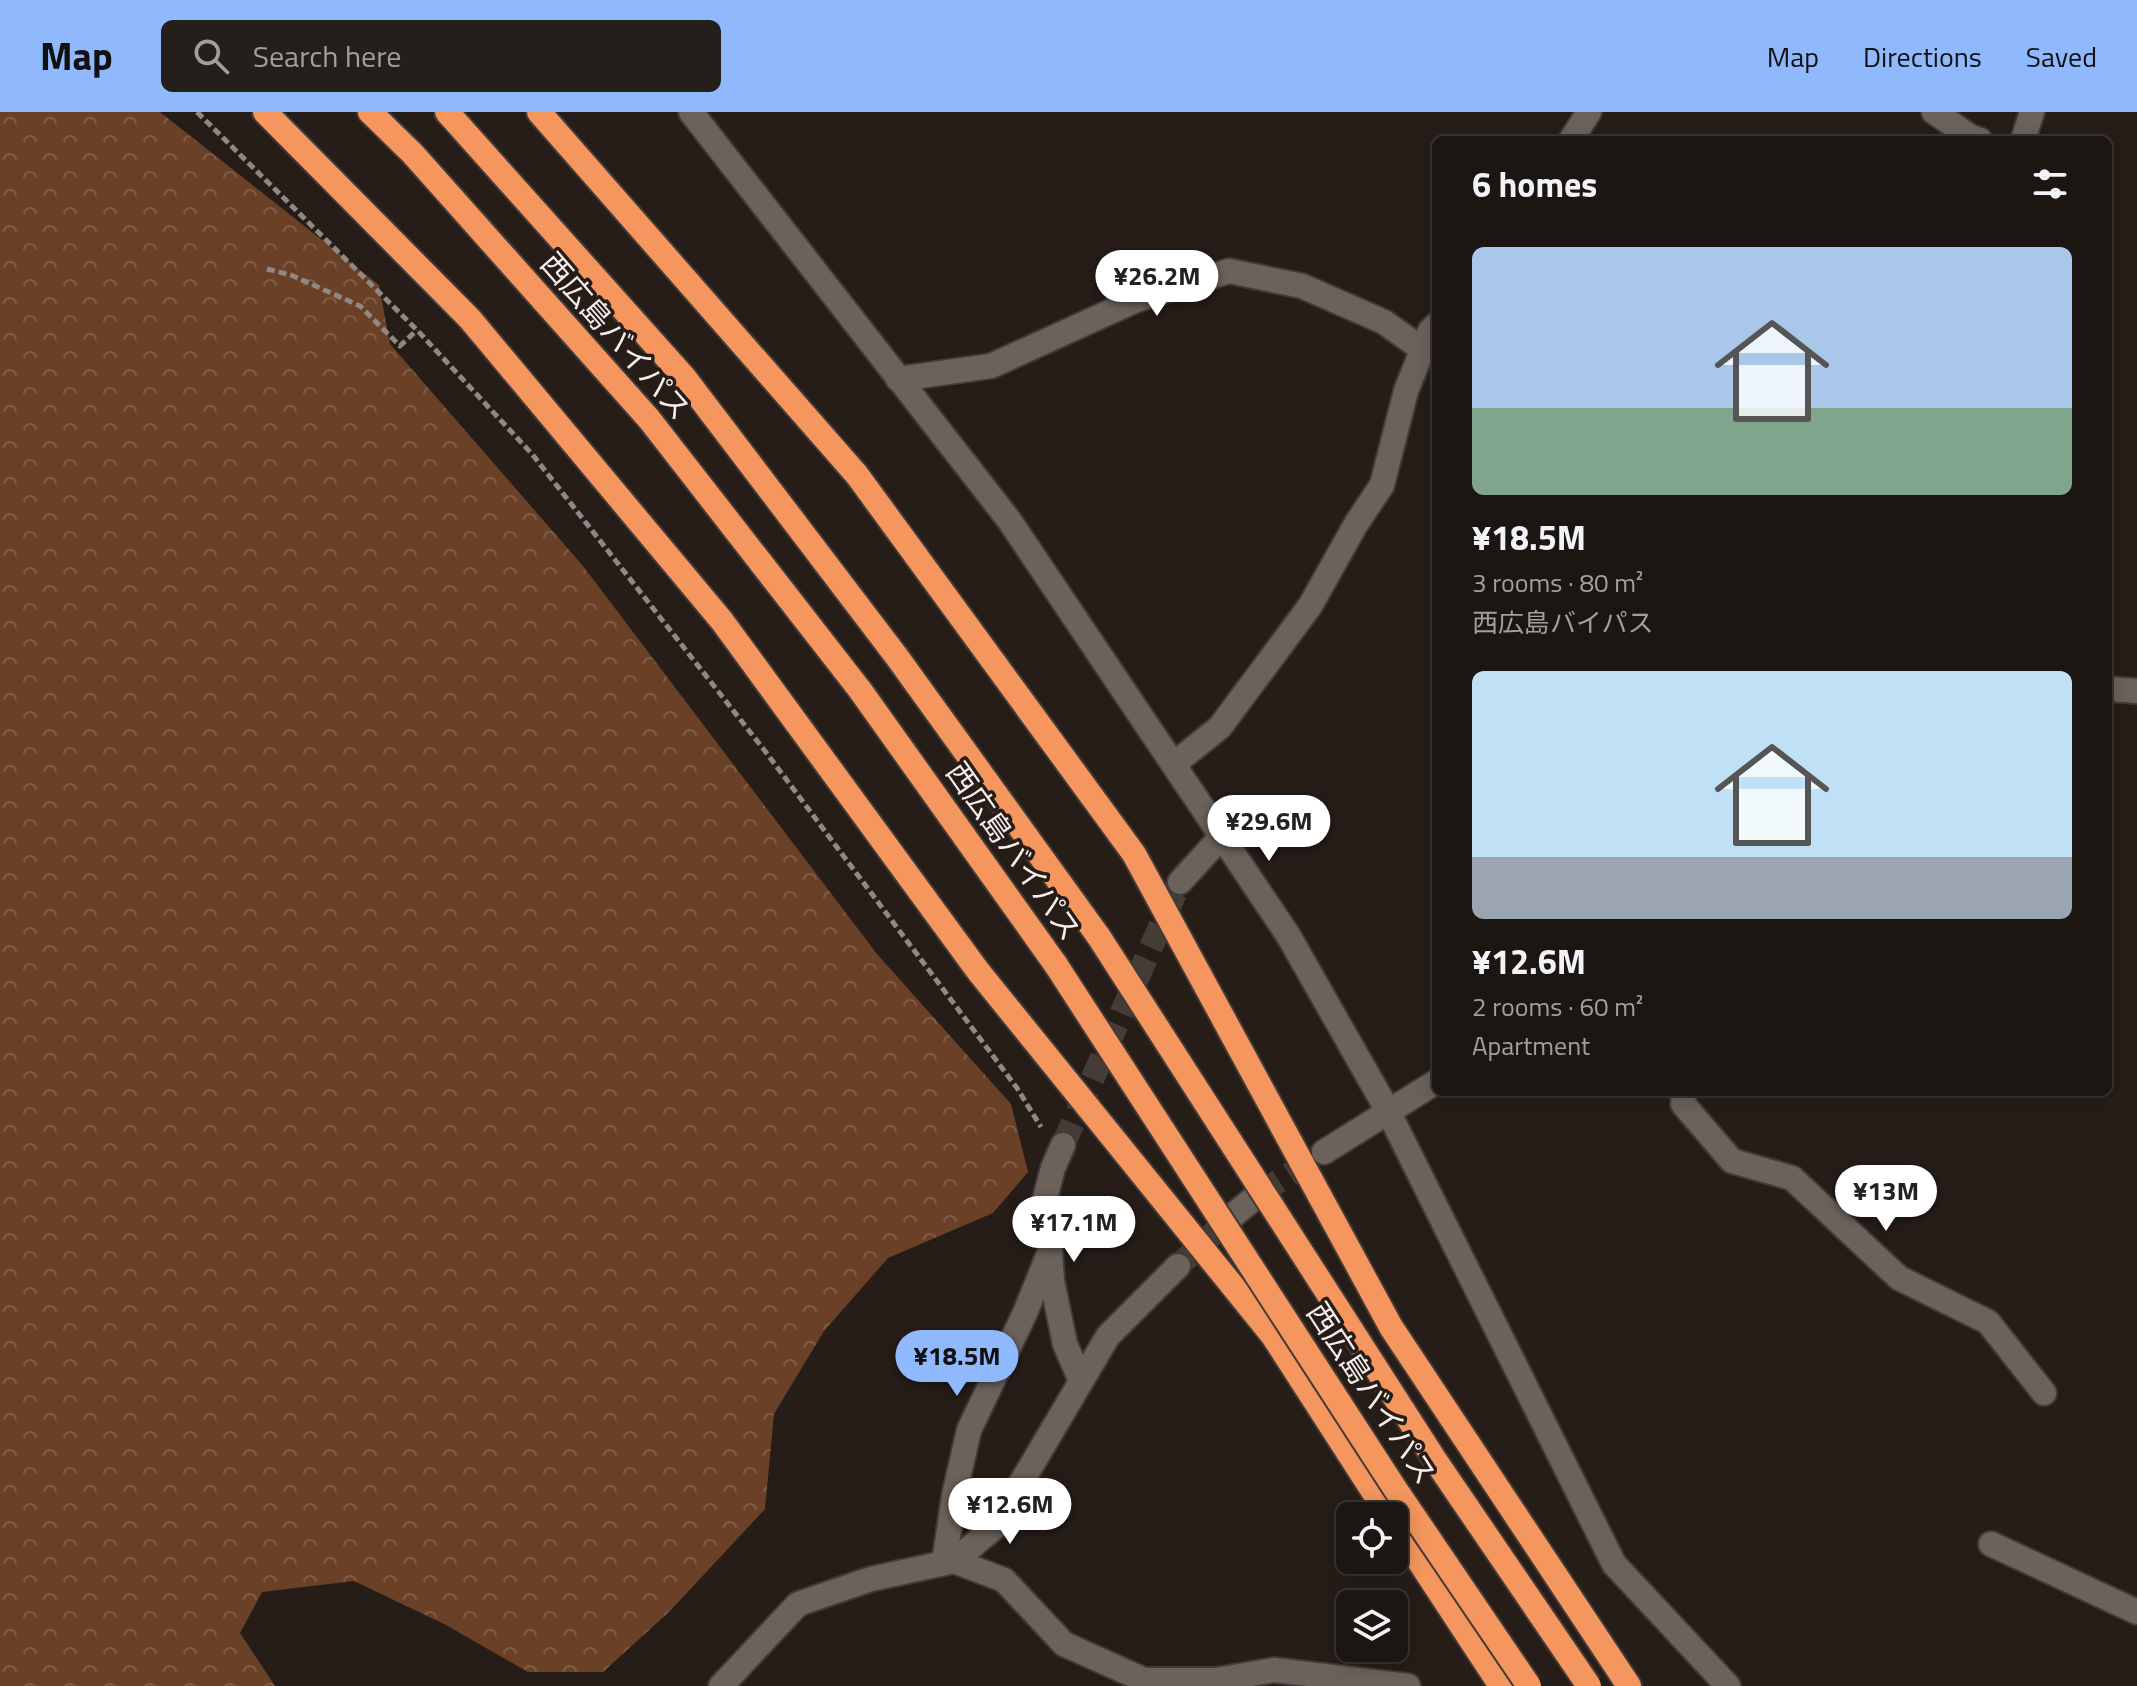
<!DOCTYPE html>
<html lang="en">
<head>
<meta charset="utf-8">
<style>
	:root { --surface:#1c1612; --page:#251f1b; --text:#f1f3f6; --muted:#a09f9f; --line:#3a3532; --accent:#90b8fd }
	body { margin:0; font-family:"Titillium Web","Noto Sans JP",sans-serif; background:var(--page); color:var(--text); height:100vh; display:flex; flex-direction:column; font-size:30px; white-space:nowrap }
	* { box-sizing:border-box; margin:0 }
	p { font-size:26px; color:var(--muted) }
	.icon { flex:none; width:44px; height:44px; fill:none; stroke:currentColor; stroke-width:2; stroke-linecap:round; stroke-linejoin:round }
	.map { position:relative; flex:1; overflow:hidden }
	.sheet { position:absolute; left:1432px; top:24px; width:680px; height:960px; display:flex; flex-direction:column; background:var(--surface); border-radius:12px; box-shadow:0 4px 20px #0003,0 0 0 2px var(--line) }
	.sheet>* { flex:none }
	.buttons { position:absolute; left:1336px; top:1390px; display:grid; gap:16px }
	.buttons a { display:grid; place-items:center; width:72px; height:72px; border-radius:12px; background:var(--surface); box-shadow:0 4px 20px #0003,0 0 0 2px var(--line); font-size:40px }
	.price { position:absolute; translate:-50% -68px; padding:0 18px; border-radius:28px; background:#fff; color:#222; font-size:26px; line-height:52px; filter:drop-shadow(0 2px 4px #0008) }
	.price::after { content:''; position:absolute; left:50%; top:48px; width:24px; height:18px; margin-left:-12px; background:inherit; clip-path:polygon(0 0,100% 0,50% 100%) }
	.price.selected { background:var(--accent); color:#111 }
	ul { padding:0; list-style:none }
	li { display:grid; align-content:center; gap:16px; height:424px; padding:0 40px }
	li span { display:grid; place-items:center; height:248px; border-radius:12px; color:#555 }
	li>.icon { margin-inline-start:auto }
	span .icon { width:144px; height:144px; fill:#fffc; stroke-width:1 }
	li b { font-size:34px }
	h2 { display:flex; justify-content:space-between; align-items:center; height:96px; padding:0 40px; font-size:34px }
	header { display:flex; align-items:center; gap:48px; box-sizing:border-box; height:112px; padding:0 40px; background:var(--accent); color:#111 }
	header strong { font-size:38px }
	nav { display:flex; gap:44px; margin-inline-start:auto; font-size:28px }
	.search { width:560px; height:72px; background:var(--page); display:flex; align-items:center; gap:20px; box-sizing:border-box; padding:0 28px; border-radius:12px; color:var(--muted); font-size:30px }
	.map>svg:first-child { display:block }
	.forest { fill:url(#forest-crowns) }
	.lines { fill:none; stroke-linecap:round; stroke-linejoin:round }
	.minor-tunnel { stroke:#453c38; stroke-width:24; stroke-dasharray:24 12; stroke-linecap:butt }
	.minor-casing { stroke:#423a37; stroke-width:28 }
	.highway-casing { stroke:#423a37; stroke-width:28 }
	.path { stroke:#908884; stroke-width:5; stroke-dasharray:8 4; stroke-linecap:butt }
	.minor { stroke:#6c625c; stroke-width:24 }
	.highway { stroke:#f4965e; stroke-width:24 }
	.highway-bridge-casing { stroke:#423a37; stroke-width:28; stroke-linecap:butt }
	.highway-bridge { stroke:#f4965e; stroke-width:24 }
	.labels { text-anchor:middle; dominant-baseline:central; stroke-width:7; stroke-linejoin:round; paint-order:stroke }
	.street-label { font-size:30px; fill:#f5efeb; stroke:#261d18 }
</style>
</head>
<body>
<header>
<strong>Map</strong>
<div class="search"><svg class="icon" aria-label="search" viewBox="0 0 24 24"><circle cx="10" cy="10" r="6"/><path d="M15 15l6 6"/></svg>Search here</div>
<nav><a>Map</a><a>Directions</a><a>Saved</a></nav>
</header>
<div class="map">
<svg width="2137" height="1574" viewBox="0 0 2137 1574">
	<defs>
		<pattern id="forest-crowns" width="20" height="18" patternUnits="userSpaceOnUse" patternTransform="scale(2)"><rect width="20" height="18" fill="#6a4027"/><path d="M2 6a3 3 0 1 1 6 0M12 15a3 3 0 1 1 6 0" fill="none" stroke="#805c46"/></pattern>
	</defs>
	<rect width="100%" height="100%" fill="#261d18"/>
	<!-- forest -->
	<polygon class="forest" points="0,0 160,0 379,173 390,232 583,454 877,842 1011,992 1028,1060 993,1101 888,1146 824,1219 774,1302 765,1397 670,1499 603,1560 528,1560 446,1513 354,1469 262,1480 240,1521 275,1574 0,1574"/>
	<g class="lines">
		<!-- minor-tunnel -->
		<g class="minor-tunnel">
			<polyline points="1063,1033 1180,770"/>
			<polyline points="1259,1082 1321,1042"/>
			<polyline points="1178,1154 1230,1106"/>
		</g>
		<!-- minor casing -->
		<g class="minor-casing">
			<g id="minor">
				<polyline points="691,0 1009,408 1288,823 1388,999 1614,1452 1728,1574"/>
				<polyline points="1934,0 1971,25 1980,28"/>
				<polyline points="1571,28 1589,0"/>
				<polyline points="2023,28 2032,0"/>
				<polyline points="898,267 991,254 1136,188 1229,159 1302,174 1384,210 1422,237"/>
				<polyline points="2108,577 2137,579"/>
				<polyline points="1174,652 1220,615 1310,494 1356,412 1382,373 1406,279 1430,219 1436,213"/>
				<polyline points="1180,770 1222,724"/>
				<polyline points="1684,980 1683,992 1732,1049 1792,1066 1899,1166 1988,1210 2044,1281"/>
				<polyline points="1063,1033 1053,1056 1042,1098 1049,1119 1052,1169 1065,1232 1081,1269"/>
				<polyline points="1324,1040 1436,970"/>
				<polyline points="1230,1106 1259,1082"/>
				<polyline points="1991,1432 2137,1500"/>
				<polyline points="954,1449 1004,1468 1064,1532 1144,1568 1216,1568 1274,1558 1408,1574"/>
				<polyline points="944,1451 954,1384 969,1318 1025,1201 1048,1144"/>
				<polyline points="721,1574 798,1492 871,1467 954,1449 995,1415 1108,1224 1178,1154"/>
			</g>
		</g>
		<!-- highway casing -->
		<g class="highway-casing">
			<g id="highway">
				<polyline points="265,0 470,207 722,509 978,859 1273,1224 1389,1404"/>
				<polyline points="370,0 413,42 649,307 860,578 1056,853"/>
				<polyline points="447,0 684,265 897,545 1099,825"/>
				<polyline points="539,0 857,363 1134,742 1391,1215 1629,1574"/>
				<polyline points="1394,1411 1501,1574"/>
			</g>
		</g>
		<!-- path -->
		<g class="path">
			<polyline points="197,0 417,218 532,342 765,639 1017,976 1041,1015"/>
			<polyline points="267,157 291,163 360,194 400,234 417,218"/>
		</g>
		<!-- minor -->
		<use href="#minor" class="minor"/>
		<!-- highway -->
		<use href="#highway" class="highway"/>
		<!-- highway-bridge casing -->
		<g class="highway-bridge-casing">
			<g id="highway-bridge">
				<polyline points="1099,825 1435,1348 1589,1574"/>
				<polyline points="1056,853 1394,1375 1529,1574"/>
			</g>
		</g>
		<!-- highway-bridge -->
		<use href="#highway-bridge" class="highway-bridge"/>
	</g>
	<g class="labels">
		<!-- street labels -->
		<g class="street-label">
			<text transform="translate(616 224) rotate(49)">西広島バイパス</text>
			<text transform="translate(1014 739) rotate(55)">西広島バイパス</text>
			<text transform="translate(1372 1281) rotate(57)">西広島バイパス</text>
		</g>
	</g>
</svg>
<div class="buttons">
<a><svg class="icon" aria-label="locate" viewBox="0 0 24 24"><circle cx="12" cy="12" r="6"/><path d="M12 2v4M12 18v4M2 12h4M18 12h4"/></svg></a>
<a><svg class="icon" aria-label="layers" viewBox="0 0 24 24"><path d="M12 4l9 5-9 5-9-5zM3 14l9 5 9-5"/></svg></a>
</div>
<b class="price" style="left:1157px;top:206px">¥26.2M</b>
<b class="price" style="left:1269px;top:751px">¥29.6M</b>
<b class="price" style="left:1886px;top:1121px">¥13M</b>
<b class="price" style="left:1074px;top:1152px">¥17.1M</b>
<b class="price selected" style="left:957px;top:1286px">¥18.5M</b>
<b class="price" style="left:1010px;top:1434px">¥12.6M</b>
<section class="sheet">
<h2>6 homes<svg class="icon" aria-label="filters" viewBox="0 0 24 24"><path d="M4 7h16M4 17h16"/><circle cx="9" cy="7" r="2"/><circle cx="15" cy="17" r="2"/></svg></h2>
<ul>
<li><span style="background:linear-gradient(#a9c7e8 65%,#7fa58c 0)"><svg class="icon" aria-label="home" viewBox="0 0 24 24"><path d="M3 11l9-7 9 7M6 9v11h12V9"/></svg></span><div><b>¥18.5M</b><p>3 rooms · 80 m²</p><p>西広島バイパス</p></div></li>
<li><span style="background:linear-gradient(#bfe0f5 75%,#9aa5b1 0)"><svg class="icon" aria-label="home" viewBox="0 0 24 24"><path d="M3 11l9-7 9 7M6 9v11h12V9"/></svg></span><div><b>¥12.6M</b><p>2 rooms · 60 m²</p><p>Apartment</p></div></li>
</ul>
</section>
</div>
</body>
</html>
